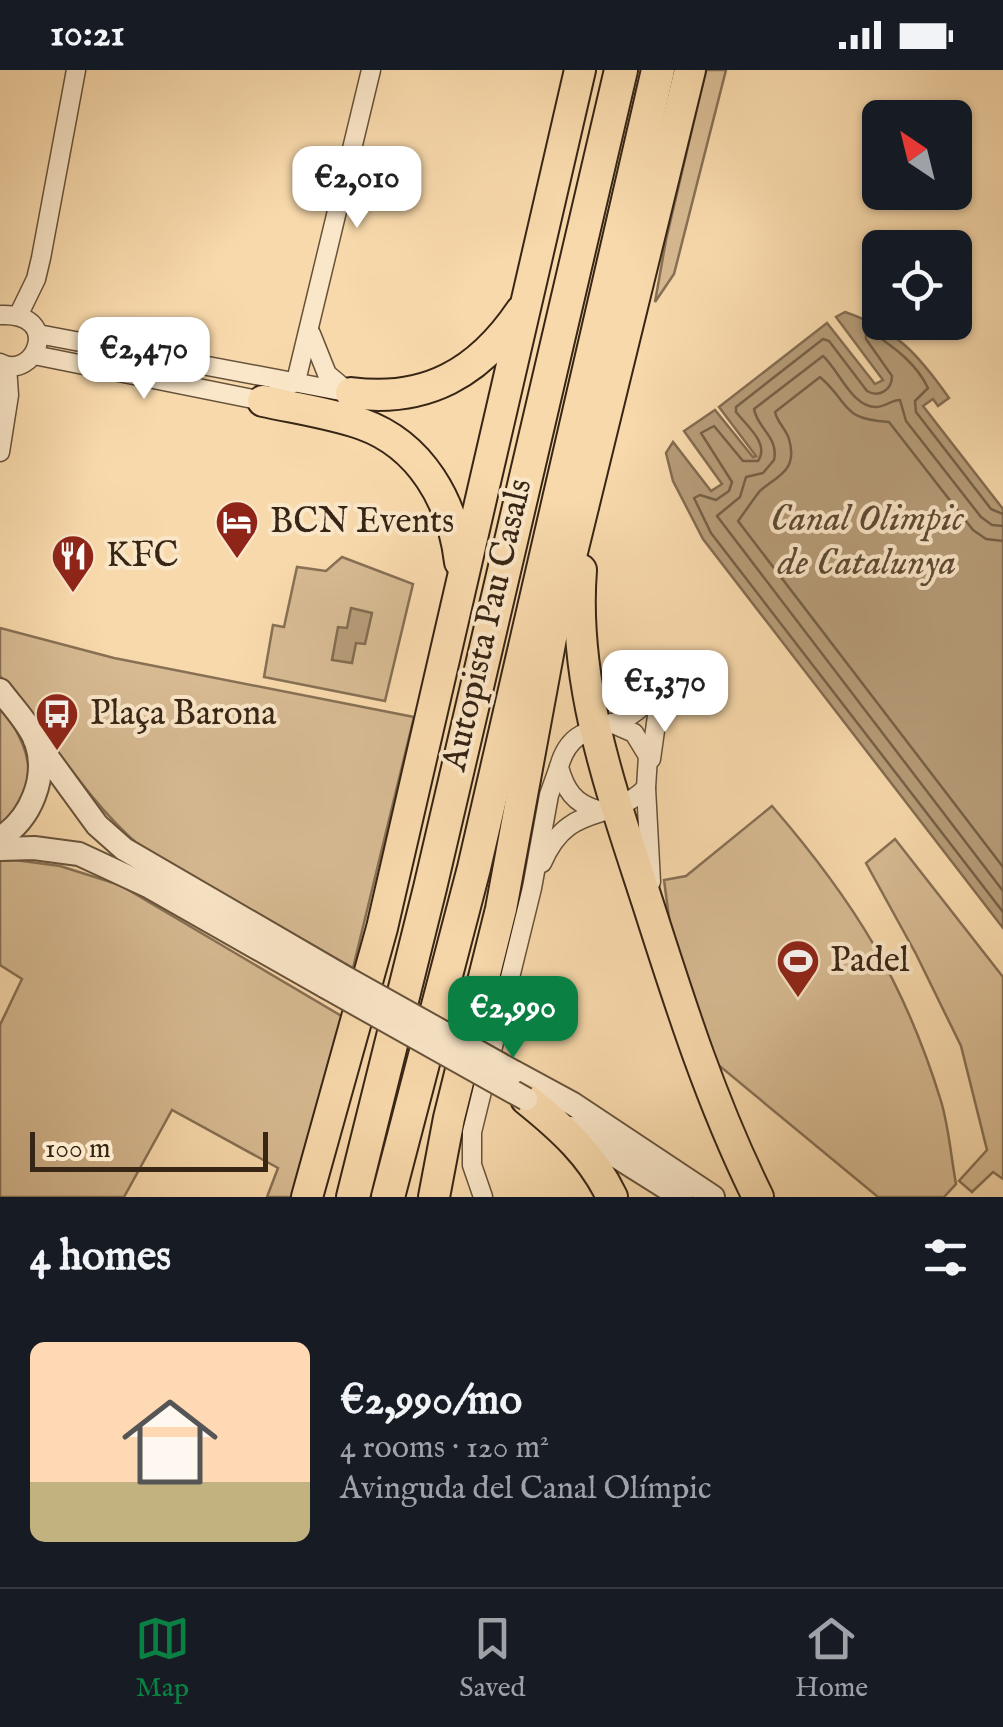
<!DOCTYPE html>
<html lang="en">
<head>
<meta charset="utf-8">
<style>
	:root { --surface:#171b24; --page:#20242c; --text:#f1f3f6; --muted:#9ea1a6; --line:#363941; --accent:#0b8043 }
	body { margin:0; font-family:"IM FELL English",serif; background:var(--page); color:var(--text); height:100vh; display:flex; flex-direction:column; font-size:38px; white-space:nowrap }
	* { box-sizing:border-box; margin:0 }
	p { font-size:32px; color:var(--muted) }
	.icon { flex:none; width:55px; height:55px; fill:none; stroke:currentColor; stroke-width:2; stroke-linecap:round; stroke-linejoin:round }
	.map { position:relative; height:1127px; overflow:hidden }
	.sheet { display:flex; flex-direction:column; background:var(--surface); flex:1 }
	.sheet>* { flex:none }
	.needle { width:65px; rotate:325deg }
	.controls { position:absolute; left:862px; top:30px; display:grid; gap:20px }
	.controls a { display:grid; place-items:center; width:110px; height:110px; border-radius:15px; background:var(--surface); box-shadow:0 2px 8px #0004; font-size:50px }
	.scale { position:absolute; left:30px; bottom:25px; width:238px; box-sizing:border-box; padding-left:10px; border:5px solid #372515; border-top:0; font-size:28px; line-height:35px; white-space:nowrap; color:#372515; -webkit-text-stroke:8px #fae6c8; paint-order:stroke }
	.price { position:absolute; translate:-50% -85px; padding:0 22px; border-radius:20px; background:#fff; color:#222; font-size:32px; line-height:65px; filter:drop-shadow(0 2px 5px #0008) }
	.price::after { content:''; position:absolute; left:50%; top:60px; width:30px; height:22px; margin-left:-15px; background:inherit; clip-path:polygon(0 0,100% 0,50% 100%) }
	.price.current { background:var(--accent); color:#fff }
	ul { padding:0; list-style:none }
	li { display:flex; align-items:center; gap:30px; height:250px; padding:0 30px }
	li+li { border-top:2px solid var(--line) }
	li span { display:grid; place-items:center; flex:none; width:280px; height:200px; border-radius:15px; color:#555 }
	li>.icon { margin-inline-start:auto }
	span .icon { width:120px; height:120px; fill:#fffc; stroke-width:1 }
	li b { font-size:42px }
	h2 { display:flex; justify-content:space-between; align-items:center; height:120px; padding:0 30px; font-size:42px }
	.status { display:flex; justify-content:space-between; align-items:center; height:70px; padding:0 50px; background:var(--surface); direction:ltr }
	.status svg { height:28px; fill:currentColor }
	.menu { display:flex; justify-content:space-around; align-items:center; height:140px; border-top:2px solid var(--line); background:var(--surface); font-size:28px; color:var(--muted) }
	.menu a { display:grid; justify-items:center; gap:5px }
	.menu .current { color:var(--accent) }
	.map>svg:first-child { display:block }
	.green { fill:#d7ba92; stroke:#877054; stroke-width:2.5 }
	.water { fill:#b69c78; stroke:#836c50; stroke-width:2.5 }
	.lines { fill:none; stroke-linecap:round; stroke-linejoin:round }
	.shore { stroke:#766046; stroke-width:2.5 }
	.minor-casing { stroke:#67523a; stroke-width:21 }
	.tertiary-casing { stroke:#67523a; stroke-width:26 }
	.trunk-casing { stroke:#372515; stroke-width:34 }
	.motorway-casing { stroke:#372515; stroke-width:36 }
	.minor { stroke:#fae6c8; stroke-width:18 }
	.tertiary { stroke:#fae6c8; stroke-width:22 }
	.trunk { stroke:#f8d9ab; stroke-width:30 }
	.motorway { stroke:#f8d9ab; stroke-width:32 }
	.tertiary-bridge-casing { stroke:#67523a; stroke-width:26; stroke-linecap:butt }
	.tertiary-bridge { stroke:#fae6c8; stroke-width:22 }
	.labels { text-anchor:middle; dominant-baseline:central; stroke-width:8; stroke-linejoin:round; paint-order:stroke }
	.poi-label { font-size:35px; fill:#372515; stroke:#fae6c8; text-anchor:start }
	.street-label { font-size:35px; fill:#372515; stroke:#fae6c8 }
	.water-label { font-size:38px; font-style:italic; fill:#5d4933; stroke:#fae6c8 }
</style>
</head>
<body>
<div class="status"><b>10:21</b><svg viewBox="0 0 49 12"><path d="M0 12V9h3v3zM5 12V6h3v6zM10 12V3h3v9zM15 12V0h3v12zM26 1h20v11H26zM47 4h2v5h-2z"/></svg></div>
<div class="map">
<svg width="1003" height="1127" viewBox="0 0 1003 1127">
	<rect width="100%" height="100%" fill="#f8d9ab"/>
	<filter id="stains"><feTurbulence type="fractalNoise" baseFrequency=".002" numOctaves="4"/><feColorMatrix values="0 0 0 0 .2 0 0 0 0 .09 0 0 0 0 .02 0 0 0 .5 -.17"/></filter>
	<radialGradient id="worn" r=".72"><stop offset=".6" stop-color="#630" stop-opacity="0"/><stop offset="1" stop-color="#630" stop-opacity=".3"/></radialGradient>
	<!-- green -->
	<g class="green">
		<polygon points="706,0 726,0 674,204 655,232 666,170"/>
		<polygon points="342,487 413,514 385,631 264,607 273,555 284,557 297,497 326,501"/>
		<path d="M0 558 114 588 414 647 353 898 140 776C84 729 48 661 0 606Z"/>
		<path d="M0 635C33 681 42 713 0 756Z"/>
		<path d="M772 736C854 831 904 911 941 1031 949 1058 951 1087 956 1114L944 1127H878L716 993 711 984 670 855 664 810 686 806Z"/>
		<polygon points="895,769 1003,907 1003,1109 993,1102 972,1122 959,1111 987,1080 961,976 916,884 866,793"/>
		<polygon points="15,790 60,796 120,815 345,948 296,1127 267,1127 278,1098 172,1040 124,1127 0,1127 0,955 22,909 0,895 0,791"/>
	</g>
	<!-- water -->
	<g class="water">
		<path d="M845 242C897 260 918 284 949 328L938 336 933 329 923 336 1003 439V858L703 469 673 411 666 383 673 372 711 421 722 414 684 361 715 340 753 387 756 386 719 337 827 253 875 314 883 310 836 247Z"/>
		<polygon points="351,538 372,543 365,574 356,573 352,593 332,590 338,557 347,558"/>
	</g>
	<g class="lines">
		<!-- shore -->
		<g class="shore">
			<path d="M1003 444 991 439 916 342 915 331 928 318C916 293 894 277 871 262L866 264V269L892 306C892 320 879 328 867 321L829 271 823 269 736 337V342C747 356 770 374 758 391H743L714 356 701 363 732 412 729 421 716 430 700 425 694 428 711 463 1003 842"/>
			<path d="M1003 456 992 455 981 447 906 351 900 330C892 330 886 336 877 337 852 338 839 300 823 286L754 339C757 358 779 367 774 390L763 403 746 407 740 427 717 446 1003 821"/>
			<path d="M1003 471 986 469 973 460 889 352C840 349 851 334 820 307L775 342C777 352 786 359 789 369 798 400 779 405 761 420 758 422 743 445 738 451L1003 797"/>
		</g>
		<!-- minor casing -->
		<g class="minor-casing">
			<g id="minor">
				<polyline points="19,244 36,209 41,188 76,0"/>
				<path d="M0 245C64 242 35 312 0 293"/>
				<polyline points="38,264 351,323"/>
				<polyline points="311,264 327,304 346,320"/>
				<polyline points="34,285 263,331 296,311 371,0"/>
				<polyline points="0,382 9,325 7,297"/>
				<polyline points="611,653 634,663 648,686 646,718 651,812"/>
				<polyline points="651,689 659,632 659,605"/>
				<path d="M598 740C574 734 565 719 559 697 572 648 610 665 639 639 650 629 653 609 658 595"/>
				<path d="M542 793C569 730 608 755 646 718"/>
				<polyline points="483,1127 472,1095 472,1062 532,818 549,725 559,697"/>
			</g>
		</g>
		<!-- tertiary casing -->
		<g class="tertiary-casing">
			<g id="tertiary">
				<path d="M0 620C11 635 29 653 36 672 48 707 31 749 0 768"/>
				<polyline points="35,670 97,755 124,779 339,904"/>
				<polyline points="0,779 34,778 79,784 148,816 326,917"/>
				<polyline points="514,1002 573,1034 713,1127"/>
				<polyline points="571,1058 681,1127"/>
			</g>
		</g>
		<!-- trunk casing -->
		<g class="trunk-casing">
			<g id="trunk">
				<path d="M351 323C426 333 479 303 521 241"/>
				<path d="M263 331C295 338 330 343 362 354 421 375 453 432 460 492"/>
				<path d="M581 500C572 615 613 726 648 834 680 934 711 1032 758 1127"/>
				<path d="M526 1029C562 1058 592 1085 612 1127"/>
				<polyline points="307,1127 382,858 580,0"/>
				<polyline points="434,1127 449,1048 501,839 551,568 690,0"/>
			</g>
		</g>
		<!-- motorway casing -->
		<g class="motorway-casing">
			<g id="motorway">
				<polyline points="353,1127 430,818 621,0"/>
				<polyline points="388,1127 474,798 658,0"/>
			</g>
		</g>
		<!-- minor -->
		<use href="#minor" class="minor"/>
		<!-- tertiary -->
		<use href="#tertiary" class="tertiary"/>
		<!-- trunk -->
		<use href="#trunk" class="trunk"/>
		<!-- motorway -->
		<use href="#motorway" class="motorway"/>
		<!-- tertiary-bridge casing -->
		<g class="tertiary-bridge-casing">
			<g id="tertiary-bridge">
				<polyline points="339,904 514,1002"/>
				<polyline points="326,917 526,1029"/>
			</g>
		</g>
		<!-- tertiary-bridge -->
		<use href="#tertiary-bridge" class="tertiary-bridge"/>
	</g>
	<!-- icons -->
	<defs>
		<g id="hotel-pin" transform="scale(2.25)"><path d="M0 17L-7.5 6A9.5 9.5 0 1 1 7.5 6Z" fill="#8f2418" stroke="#fae6c8"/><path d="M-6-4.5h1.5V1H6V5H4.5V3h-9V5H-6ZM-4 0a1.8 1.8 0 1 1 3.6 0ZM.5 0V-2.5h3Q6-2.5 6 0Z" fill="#fff"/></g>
		<g id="restaurant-pin" transform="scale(2.25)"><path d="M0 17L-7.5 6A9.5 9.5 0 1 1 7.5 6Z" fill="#8f2418" stroke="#fae6c8"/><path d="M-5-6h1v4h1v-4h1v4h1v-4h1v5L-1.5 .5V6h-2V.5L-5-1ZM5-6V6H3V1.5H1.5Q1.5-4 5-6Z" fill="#fff"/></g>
		<g id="bus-pin" transform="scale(2.25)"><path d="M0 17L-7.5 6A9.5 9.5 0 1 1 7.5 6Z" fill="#8f2418" stroke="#fae6c8"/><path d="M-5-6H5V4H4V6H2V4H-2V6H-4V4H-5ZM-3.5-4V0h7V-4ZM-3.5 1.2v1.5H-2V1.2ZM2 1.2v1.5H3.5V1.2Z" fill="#fff"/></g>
		<g id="stadium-pin" transform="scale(2.25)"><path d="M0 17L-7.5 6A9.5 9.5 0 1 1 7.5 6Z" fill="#8f2418" stroke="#fae6c8"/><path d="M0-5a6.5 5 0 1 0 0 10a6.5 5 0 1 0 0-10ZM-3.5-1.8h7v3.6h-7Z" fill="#fff"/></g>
	</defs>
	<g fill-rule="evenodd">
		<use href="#hotel-pin" x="237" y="452"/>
		<use href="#restaurant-pin" x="73" y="486"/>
		<use href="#bus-pin" x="57" y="644"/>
		<use href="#stadium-pin" x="798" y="891"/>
	</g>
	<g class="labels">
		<!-- poi labels -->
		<g class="poi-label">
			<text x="270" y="452">BCN Events</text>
			<text x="106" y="486">KFC</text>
			<text x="90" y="644">Plaça Barona</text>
			<text x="830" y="891">Padel</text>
		</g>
		<!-- street labels -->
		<g class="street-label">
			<text transform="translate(488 555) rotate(-77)">Autopista Pau Casals</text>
		</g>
		<!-- water labels -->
		<g class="water-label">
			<text x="867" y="450">Canal Olimpic<tspan x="867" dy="44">de Catalunya</tspan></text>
		</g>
	</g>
	<rect width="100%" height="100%" filter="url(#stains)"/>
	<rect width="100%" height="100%" fill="url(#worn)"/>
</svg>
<div class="controls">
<a><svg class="needle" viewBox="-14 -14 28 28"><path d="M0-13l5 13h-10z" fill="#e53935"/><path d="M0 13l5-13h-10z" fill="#9ea1a6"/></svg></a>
<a><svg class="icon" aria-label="locate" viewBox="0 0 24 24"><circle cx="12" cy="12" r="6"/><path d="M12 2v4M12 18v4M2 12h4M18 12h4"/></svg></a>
</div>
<div class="scale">100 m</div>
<b class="price" style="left:357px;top:161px">€2,010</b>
<b class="price" style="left:144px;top:332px">€2,470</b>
<b class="price" style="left:665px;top:665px">€1,370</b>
<b class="price current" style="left:513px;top:991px">€2,990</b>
</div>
<section class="sheet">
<h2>4 homes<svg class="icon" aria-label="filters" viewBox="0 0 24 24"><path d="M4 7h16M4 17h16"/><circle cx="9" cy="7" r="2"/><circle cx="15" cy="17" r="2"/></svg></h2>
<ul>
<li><span style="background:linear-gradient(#ffd9b3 70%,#c2b280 0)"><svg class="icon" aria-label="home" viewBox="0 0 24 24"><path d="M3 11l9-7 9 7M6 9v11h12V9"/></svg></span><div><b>€2,990/mo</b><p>4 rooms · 120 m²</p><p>Avinguda del Canal Olímpic</p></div></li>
</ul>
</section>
<nav class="menu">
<a class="current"><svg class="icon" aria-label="map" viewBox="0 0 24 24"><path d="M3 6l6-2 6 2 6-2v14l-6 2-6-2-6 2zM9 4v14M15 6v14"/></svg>Map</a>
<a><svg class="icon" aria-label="saved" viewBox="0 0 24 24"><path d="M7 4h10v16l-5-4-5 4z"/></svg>Saved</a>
<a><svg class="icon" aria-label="home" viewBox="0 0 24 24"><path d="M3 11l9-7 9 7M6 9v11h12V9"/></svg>Home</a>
</nav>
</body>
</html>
